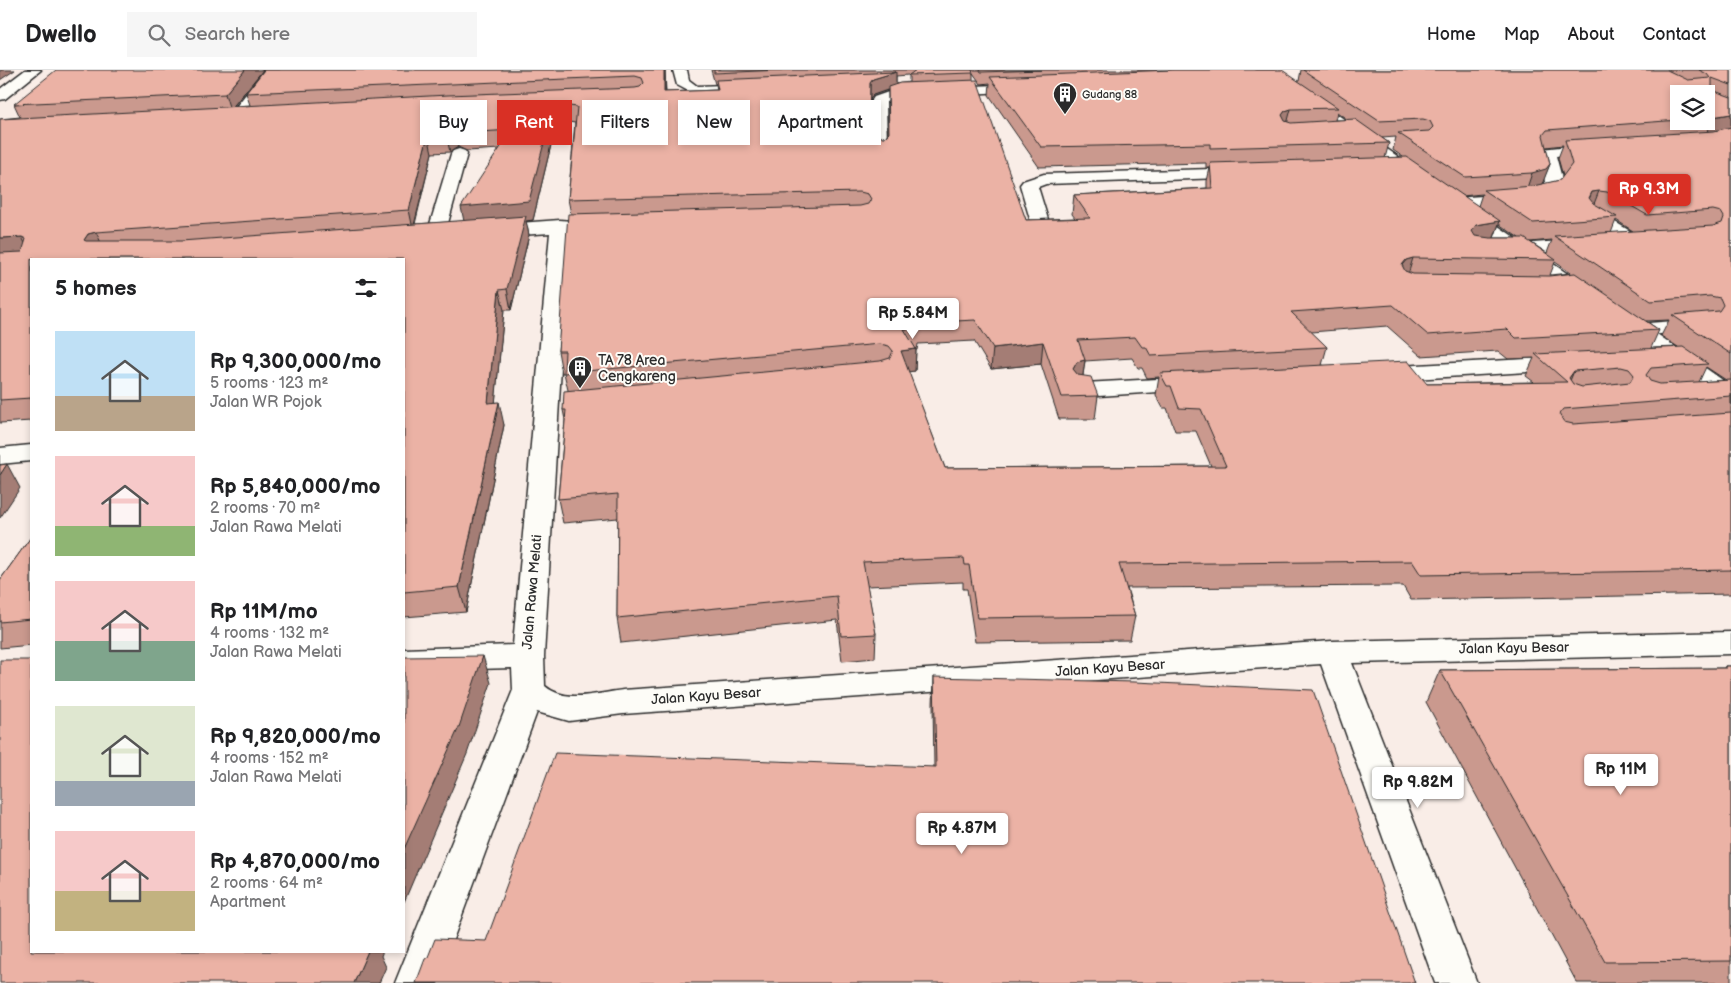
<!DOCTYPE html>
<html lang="en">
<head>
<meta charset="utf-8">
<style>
	:root { --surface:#fff; --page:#f6f6f6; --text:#202124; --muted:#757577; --line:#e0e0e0; --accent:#d93025 }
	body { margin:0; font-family:"Balsamiq Sans",sans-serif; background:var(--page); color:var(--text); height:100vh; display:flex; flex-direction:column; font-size:19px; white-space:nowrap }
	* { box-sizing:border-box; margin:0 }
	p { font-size:16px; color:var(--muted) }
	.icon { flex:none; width:28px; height:28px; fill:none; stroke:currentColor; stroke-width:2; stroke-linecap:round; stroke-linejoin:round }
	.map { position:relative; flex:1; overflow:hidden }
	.drawer { position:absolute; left:30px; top:188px; width:375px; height:695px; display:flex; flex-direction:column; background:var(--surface); border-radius:0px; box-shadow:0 2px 8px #0003 }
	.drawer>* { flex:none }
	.guide { position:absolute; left:420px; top:30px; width:475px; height:45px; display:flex; gap:10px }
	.controls { position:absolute; left:1670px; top:15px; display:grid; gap:10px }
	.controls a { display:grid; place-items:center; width:45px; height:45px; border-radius:0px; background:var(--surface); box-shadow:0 2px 8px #0003; font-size:25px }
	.price { position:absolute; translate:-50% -42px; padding:0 11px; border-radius:5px; background:#fff; color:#222; font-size:16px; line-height:32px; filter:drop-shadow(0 1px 2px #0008) }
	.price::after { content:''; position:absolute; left:50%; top:30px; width:15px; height:11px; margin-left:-8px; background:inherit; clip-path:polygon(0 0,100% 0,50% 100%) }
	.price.active { background:var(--accent); color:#fff }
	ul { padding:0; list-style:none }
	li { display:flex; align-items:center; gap:15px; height:125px; padding:0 25px }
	li span { display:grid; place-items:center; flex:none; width:140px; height:100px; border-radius:0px; color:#555 }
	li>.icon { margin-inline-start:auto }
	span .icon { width:60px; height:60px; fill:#fffc; stroke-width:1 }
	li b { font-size:21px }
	h2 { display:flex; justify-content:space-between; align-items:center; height:60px; padding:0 25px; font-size:21px }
	.pill { padding:0 18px; border-radius:0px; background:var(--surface); box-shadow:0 2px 8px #0003; font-size:18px; line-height:45px }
	.pill.active { background:var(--accent); color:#fff }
	header { display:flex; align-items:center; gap:30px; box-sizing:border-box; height:70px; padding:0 25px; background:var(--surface); border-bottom:1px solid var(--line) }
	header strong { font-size:24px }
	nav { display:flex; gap:28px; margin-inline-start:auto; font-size:18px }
	.search { width:350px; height:45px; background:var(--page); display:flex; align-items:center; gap:12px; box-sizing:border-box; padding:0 18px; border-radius:0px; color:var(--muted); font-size:19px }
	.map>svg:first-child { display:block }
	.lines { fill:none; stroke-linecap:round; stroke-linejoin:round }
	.minor-casing { stroke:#2b2b2b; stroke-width:3 }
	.major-casing { stroke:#2b2b2b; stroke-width:3 }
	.minor { fill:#fdfcf7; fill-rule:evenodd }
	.major { fill:#fdfcf7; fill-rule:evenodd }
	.wall { fill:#ca998e; stroke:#2b2b2b; fill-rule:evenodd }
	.shaded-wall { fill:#a47d74; stroke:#2b2b2b }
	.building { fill:#ebb2a5; stroke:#2b2b2b; fill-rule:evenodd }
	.labels { text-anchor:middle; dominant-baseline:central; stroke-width:4; stroke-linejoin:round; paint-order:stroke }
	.far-poi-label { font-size:11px; fill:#2b2b2b; stroke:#fdfcf7; text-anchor:start }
	.poi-label { font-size:14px; fill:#2b2b2b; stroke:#fdfcf7; text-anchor:start }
	.street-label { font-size:14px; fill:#2b2b2b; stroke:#fdfcf7 }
</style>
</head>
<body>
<header>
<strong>Dwello</strong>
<div class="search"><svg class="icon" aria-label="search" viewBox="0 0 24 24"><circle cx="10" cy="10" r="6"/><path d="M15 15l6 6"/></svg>Search here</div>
<nav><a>Home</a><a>Map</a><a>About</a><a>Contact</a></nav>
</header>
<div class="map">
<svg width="1731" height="913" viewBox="0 0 1731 913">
	<rect width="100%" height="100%" fill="#f9ede7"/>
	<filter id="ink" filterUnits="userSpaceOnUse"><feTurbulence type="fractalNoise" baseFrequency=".02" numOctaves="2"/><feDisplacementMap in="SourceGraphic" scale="10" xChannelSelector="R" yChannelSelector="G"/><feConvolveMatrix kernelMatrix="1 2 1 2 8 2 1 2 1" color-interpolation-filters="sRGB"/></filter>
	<g filter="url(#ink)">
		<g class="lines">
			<!-- minor casing -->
			<g class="minor-casing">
				<g id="minor">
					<polygon points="25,0 41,0 5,29 0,30 0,19"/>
					<polygon points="265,0 279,0 241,49 231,49 228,46 231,43"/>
					<polygon points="673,0 687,0 689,10 697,16 753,14 758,15 760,18 758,21 753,22 694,24 677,15"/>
					<polygon points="1027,14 1032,15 1034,18 1032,21 899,27 886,32 887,79 885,82 873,82 871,79 872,30 874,27 897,19"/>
					<polygon points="1598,73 1604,75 1606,78 1604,81 1556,86 1563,112 1553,127 1526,133 1454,138 1448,137 1445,133 1448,129 1454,128 1526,123 1541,119 1545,112 1539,82 1541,79"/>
					<polygon points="459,79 465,81 467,84 445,164 443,168 436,170 429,168 427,164 451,84 453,81"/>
					<polygon points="1246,98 1252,99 1254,103 1252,107 1046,114 1038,117 1050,156 1047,160 1041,162 1035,160 1032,156 1020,115 1023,111 1044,104"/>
					<polygon points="1592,141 1598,142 1642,168 1644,172 1642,176 1635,178 1628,176 1586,150 1583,146 1586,142"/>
					<path d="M560 150 583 152 586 156 583 160 569 162 544 586 545 616C566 634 598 623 623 620L1332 571 1731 562V584L1352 593 1477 913H1435L1321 594 623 644 569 651 537 642 437 913H395L513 620 512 598 404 601V579L513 575 550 163 490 167 483 165 481 161 483 157 490 155Z"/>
					<polygon points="1587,169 1594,171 1596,175 1594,179 1520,186 1513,184 1510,180 1513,176 1520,174"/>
					<polygon points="1700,249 1708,250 1711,255 1708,260 1636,266 1628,265 1625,260 1628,255 1636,254"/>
					<polygon points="1567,287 1575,289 1578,294 1575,299 1380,311 1372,309 1369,304 1372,299 1380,297"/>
					<polygon points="1195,307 1203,309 1207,314 1203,319 1084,327 1076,325 1072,320 1076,315 1084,313"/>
					<polygon points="31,375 31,391 0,394 0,378"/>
				</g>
			</g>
			<!-- major casing -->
			<g class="major-casing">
				<g id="major">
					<polygon points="1257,0 1273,0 1426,106 1428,110 1426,114 1414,114"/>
					<polygon points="1466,137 1472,138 1594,222 1597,226 1594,230 1587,232 1580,230 1460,146 1457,142 1460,138"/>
					<polygon points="1622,244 1630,245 1731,316 1731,334 1723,332 1614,255 1611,250 1614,245"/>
				</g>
			</g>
			<!-- minor -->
			<use href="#minor" class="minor"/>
			<!-- major -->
			<use href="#major" class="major"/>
		</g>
		<!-- wall -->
		<g class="wall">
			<path d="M263 0 234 36 250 35 246 23 264 0H665L666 22 717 20 716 14H715L711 0H1243L1299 11 1301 0H1731V524L1411 530 1403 516 1127 518 1135 546 1130 570 975 572 967 519H963V512L867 516 876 564 875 588 842 591 837 550 621 573 617 548 618 448 563 453 558 429 565 350 563 340 568 320 564 303H562L558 281 571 144 568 129 575 53 557 50 533 150 526 151 529 165 511 240H504L495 333 504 355 466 542 404 547V189H31V351L0 353V49L20 47 14 34ZM973 3 981 14 990 13 989 25 1039 97 1206 93V98H1210L1207 111V118L1074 125 1072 144 1075 148 1026 150 973 10ZM908 5 909 6V12L896 14V6ZM888 20V63L885 67H873L870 62V29L873 25ZM1679 24H1706V51H1679ZM1337 42 1348 50H1335ZM1396 67 1393 80 1403 87 1385 88 1389 73 1382 68ZM1563 75 1558 88 1563 106 1560 110 1541 115 1550 94 1546 77ZM458 77 467 81 500 79 464 151 415 154 432 83 450 82ZM1482 124 1478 136 1462 126ZM1616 150 1633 161 1611 163ZM1499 154 1519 168H1494ZM1552 170 1547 183 1530 172ZM1555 192 1571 203 1550 205ZM1669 250 1661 266 1678 277 1651 278 1659 260 1646 251ZM1387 256 1421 286 1498 281 1508 289 1534 288 1526 306 1534 312 1427 314 1322 295 1327 277 1311 262ZM974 271 991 299 1041 294 1059 349H1095L1098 326 1083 305 1085 291 1132 288 1138 298H1142L1147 308 1159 307 1156 325 1163 338H1167L1175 361H1196L1211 396 945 398 908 301H915L916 280H917L918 274ZM1706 297 1726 310 1699 312Z"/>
			<polygon points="31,467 31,575 0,578 0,510"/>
			<polygon points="1725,596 1731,596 1731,913 1577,913 1426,632 1440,600 1724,598"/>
			<polygon points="934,607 1415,913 486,871 934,697 933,634"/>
		</g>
		<!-- shaded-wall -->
		<g class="shaded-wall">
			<polygon points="0,0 15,0 0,10"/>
			<polygon points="245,0 263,0 230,40 225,24"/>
			<polygon points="664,0 665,0 666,38 664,22"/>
			<polygon points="896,2 896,17 873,25 870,29 869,79 870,13 873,9"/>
			<polygon points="554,34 557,50 533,150 526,151 529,165 511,240 507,219 465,156 461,137"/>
			<polygon points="1291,39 1286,58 1282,45 1285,41"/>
			<polygon points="1731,44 1731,60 1706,64 1713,47"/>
			<polygon points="455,60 458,77 450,82 446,64"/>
			<polygon points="428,65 432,83 413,159 409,140"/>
			<polygon points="1550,94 1543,112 1540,117 1526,121 1532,103"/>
			<polygon points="1599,121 1592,139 1582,147 1592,122"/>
			<polygon points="1500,151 1493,170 1470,174 1472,161 1476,155"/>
			<polygon points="96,162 105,181 96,184 84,170 88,164"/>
			<polygon points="22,167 31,186 0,189 0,168"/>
			<polygon points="1413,188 1407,208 1402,195 1406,190"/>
			<polygon points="499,220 504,240 493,356 488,333"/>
			<polygon points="1043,272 1041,294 991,299 993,278"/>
			<polygon points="916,279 915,301 900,303 901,281"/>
			<polygon points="1085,290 1082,312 1073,299 1077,292"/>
			<polygon points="1574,301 1565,323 1569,308"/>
			<polygon points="499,332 504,355 466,542 459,517"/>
			<polygon points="7,394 20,418 0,448 0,405"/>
			<polygon points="483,586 491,613 467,684 404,832 404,779"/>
			<polygon points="368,881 383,881 381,886 386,897 379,913 354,913"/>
		</g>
		<!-- building -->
		<g class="building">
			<polygon points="56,0 245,0 225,24 14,34"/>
			<path d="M264 0H664V22L718 20 716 10 896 2 873 9 870 13 869 62 873 67H885L889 63 888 17 900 13 977 10 1026 150 1090 148 1074 125 1212 118 1210 93 1407 87 1500 151 1476 155 1472 161 1475 166 1490 168H1524L1556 190 1413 188 1406 190 1402 195 1405 201 1413 204 1549 206 1575 203 1659 260 1516 268 1507 259 1428 265 1393 235 1291 242 1327 277 1151 286 1146 277H1142L1135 267 1078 270 1085 290 1077 292 1073 299 1078 305 1091 307 1098 326 1062 327 1043 272 993 278 975 250 917 253 918 259H904L916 279 901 281 945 398 1226 396 1201 339 1179 338 1171 316H1167L1160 303 1408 291 1427 314 1567 312 1535 284 1683 277 1708 294 1651 298 1646 305 1650 311 1660 314 1731 310V326L1563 339 1559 344 1564 352 1573 354 1731 343V500L1421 505 1412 491 1119 494 1135 546 977 548 969 495H965L964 488 863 492 876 564 841 566 837 526 617 548 618 424 558 429 566 340H563L564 321 880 291 890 288 893 281 889 276 880 274 564 303 565 281H558L568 144 860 136 868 134 871 129 868 124 860 122 568 129 577 37 554 34 529 131 461 137 512 60 463 63 455 60 446 64 428 65 409 140 96 162 88 164 84 170 86 171H181L526 146 507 219 499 220 488 333 499 332 459 517 404 522V189H31V328L0 330V183L22 182 26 169 22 167 0 168V49L448 25 635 18 640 17 644 13 642 8 635 6 246 23ZM1621 297 1629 299 1634 305 1630 312 1582 317 1573 314 1569 308 1574 301Z"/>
			<polygon points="714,0 782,0 714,3"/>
			<polygon points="916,0 972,0 973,3 909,5"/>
			<polygon points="980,0 1042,0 981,2"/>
			<polygon points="1173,0 1282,0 1338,38 1291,39 1285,41 1282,45 1285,51 1291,53 1355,49 1389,73 1210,78 1210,74 1041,77 990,7"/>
			<polygon points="1303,0 1667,0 1688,10 1710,8 1707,4 1699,0 1731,0 1731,15 1712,8 1712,20 1731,27 1731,44 1706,48 1706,24 1679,24 1679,50 1547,60 1543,65 1550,94 1546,99 1532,103 1465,107 1398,63 1429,61 1433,57 1430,51 1423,49 1379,51"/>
			<polygon points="1731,57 1731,284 1672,245 1719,241 1723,235 1720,228 1710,226 1651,231 1554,166 1713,156 1722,153 1724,147 1721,142 1713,140 1647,145 1607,122 1599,121 1592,122 1589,128 1593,133 1617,147 1533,153 1483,120 1533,116 1560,110 1572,94 1565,70 1714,61"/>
			<polygon points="7,394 0,405 0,395"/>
			<polygon points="31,467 31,549 0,552 0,510"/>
			<polygon points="483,586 459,657 404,779 404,587"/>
			<polygon points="0,590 31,590 31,881 368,881 354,913 0,913"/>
			<polygon points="1725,596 1731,596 1731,891 1605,892 1440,600 1727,598"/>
			<polygon points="934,607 1135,612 1313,620 1415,913 416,913 425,889 428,887 435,869 486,871 555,683 936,697"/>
		</g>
	</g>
	<!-- icons -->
	<defs>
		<g id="building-pin" transform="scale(1.25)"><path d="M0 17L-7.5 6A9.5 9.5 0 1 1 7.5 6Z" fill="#2b2b2b" stroke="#fdfcf7"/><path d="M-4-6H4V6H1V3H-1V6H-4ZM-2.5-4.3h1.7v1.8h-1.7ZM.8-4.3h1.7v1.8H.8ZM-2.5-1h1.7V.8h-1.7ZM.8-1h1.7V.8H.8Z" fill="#fff"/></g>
	</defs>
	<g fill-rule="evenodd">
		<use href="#building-pin" x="1065" y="24"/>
		<use href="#building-pin" x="580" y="298"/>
	</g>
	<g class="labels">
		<!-- far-poi labels -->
		<g class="far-poi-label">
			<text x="1082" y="24">Gudang 88</text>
		</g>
		<!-- poi labels -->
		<g class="poi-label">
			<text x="598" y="290">TA 78 Area<tspan x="598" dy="16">Cengkareng</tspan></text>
		</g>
		<!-- street labels -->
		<g class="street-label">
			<text transform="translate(532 522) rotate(-85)">Jalan Rawa Melati</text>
			<text transform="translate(1514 578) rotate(-1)">Jalan Kayu Besar</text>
			<text transform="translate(1110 598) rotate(-4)">Jalan Kayu Besar</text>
			<text transform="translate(706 626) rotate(-4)">Jalan Kayu Besar</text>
		</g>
	</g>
</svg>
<div class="controls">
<a><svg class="icon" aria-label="layers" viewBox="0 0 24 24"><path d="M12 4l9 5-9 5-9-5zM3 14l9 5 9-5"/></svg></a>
</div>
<b class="price active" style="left:1649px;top:146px">Rp 9.3M</b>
<b class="price" style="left:913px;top:270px">Rp 5.84M</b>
<b class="price" style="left:1621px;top:726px">Rp 11M</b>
<b class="price" style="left:1418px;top:739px">Rp 9.82M</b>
<b class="price" style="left:962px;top:785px">Rp 4.87M</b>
<div class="guide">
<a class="pill">Buy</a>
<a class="pill active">Rent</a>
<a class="pill">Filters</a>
<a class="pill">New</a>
<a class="pill">Apartment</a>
</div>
<section class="drawer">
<h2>5 homes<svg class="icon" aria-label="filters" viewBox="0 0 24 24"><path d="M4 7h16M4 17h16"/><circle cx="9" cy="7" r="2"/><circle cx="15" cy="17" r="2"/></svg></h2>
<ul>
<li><span style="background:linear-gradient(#bfe0f5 65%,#b9a48a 0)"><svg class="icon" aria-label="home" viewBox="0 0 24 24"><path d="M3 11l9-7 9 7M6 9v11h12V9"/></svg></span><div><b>Rp 9,300,000/mo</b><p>5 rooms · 123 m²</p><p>Jalan WR Pojok</p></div></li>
<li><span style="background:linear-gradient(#f6c9c9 70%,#8fb573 0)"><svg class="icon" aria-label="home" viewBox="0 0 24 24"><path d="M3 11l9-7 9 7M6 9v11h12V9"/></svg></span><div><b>Rp 5,840,000/mo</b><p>2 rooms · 70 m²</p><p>Jalan Rawa Melati</p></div></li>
<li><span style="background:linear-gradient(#f6c9c9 60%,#7fa58c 0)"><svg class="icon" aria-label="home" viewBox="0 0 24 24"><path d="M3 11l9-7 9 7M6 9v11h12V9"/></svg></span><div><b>Rp 11M/mo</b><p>4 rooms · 132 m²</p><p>Jalan Rawa Melati</p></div></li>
<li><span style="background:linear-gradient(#dfe7d0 75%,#9aa5b1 0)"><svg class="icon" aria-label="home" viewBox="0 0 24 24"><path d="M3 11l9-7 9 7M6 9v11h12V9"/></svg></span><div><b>Rp 9,820,000/mo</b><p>4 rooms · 152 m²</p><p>Jalan Rawa Melati</p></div></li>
<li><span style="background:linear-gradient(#f6c9c9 60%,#c2b280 0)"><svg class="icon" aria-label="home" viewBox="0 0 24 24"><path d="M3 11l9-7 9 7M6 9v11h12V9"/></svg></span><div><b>Rp 4,870,000/mo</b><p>2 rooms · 64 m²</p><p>Apartment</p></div></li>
</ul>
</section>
</div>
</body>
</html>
